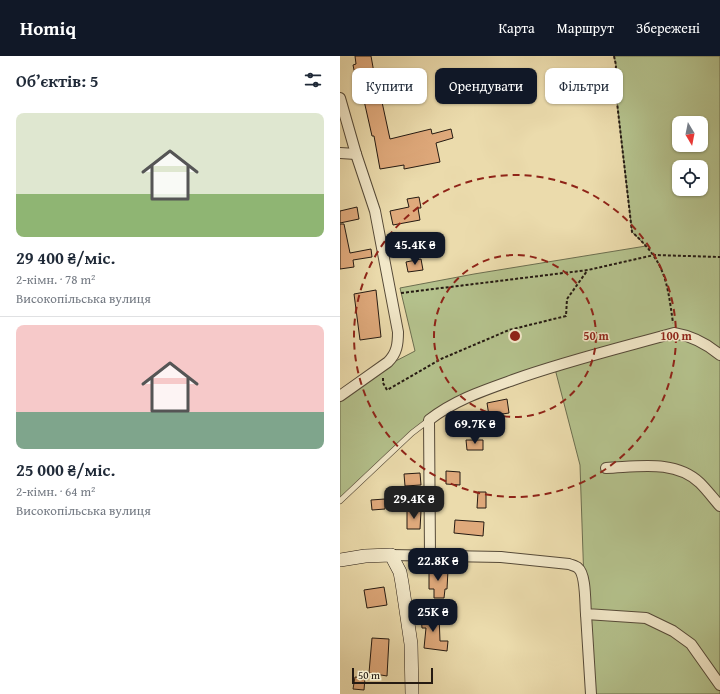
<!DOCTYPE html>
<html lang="uk">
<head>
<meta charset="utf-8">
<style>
	:root { --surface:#fff; --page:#f6f6f7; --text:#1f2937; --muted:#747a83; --line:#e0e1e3; --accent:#111827 }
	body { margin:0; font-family:"Gentium Book Plus",serif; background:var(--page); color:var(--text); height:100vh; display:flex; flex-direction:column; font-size:15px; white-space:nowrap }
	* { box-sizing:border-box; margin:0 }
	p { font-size:13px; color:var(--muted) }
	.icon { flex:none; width:22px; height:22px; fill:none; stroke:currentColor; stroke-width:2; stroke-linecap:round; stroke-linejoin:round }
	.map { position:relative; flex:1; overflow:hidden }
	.side { display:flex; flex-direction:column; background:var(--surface); width:340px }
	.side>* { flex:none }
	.banner { position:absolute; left:12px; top:12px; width:308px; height:36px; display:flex; gap:8px }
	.needle { width:26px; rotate:170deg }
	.buttons { position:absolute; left:332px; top:60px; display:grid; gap:8px }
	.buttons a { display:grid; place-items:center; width:36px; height:36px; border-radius:8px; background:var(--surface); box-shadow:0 1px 3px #0004; font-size:20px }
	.scale { position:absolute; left:12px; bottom:10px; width:81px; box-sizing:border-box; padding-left:4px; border:2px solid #251a12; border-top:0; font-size:11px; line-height:14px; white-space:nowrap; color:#251a12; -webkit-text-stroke:3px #f2e8c9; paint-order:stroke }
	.price { position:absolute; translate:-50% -34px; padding:0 9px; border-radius:8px; background:var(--accent); color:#fff; font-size:13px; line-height:26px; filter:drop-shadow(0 1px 2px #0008) }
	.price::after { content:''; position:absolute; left:50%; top:24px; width:12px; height:9px; margin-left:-6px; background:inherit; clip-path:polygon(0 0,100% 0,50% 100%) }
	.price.active { background:#222; color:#fff }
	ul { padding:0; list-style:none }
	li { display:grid; align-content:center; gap:8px; height:212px; padding:0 16px }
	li+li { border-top:1px solid var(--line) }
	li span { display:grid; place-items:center; height:124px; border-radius:8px; color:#555 }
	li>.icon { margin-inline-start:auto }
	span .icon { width:72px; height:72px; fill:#fffc; stroke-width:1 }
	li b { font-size:17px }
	h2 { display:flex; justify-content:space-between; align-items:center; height:48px; padding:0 16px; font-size:17px }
	.pill { padding:0 14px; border-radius:8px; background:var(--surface); box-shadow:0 1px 3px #0004; font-size:14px; line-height:36px }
	.pill.active { background:var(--accent); color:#fff }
	header { display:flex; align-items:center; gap:24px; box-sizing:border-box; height:56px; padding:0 20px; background:var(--accent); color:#fff }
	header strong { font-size:19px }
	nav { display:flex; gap:22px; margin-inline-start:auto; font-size:14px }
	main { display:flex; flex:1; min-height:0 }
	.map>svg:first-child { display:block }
	.green { fill:#b4c18c; stroke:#6c6e4f; fill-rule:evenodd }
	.building { fill:#dfa97b; stroke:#251a12 }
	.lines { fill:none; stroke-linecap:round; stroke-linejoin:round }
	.lane-casing { stroke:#564a38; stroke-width:6 }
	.street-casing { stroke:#564a38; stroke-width:12 }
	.secondary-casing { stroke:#251a12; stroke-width:14 }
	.path { stroke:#251a12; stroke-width:2; stroke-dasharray:3 2; stroke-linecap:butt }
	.lane { stroke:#f2e8c9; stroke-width:5 }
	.street { stroke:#f2e8c9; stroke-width:10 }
	.secondary { stroke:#f2e8c9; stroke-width:13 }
	.ring { fill:none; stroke:#8f2418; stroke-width:2; stroke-dasharray:7 5 }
	.centre { fill:#8f2418; stroke:#f2e8c9; stroke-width:2 }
	.ring-label { font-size:12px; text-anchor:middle; font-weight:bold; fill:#8f2418; stroke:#f2e8c9; stroke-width:3; stroke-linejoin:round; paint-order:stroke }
</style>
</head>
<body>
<header>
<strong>Homiq</strong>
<nav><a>Карта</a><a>Маршрут</a><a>Збережені</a></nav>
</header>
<main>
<section class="side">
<h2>Об’єктів: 5<svg class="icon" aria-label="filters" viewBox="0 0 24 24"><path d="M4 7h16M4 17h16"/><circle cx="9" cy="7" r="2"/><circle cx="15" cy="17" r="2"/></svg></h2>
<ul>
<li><span style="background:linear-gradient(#dfe7d0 65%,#8fb573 0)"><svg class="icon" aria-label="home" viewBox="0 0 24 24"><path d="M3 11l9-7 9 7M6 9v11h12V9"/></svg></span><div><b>29 400 ₴/міс.</b><p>2-кімн. · 78 m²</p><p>Високопільська вулиця</p></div></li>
<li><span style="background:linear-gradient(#f6c9c9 70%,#7fa58c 0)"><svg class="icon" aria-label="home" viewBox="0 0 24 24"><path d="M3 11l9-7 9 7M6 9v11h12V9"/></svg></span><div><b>25 000 ₴/міс.</b><p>2-кімн. · 64 m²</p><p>Високопільська вулиця</p></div></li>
</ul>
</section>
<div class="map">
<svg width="380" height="638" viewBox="0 0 380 638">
	<rect width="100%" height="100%" fill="#ebdbac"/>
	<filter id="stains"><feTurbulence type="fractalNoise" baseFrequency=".005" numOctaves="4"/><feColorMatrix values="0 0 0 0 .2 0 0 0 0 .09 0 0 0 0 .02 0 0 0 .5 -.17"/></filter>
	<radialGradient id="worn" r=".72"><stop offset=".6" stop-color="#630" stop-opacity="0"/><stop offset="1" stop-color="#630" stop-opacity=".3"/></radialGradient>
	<!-- green -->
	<path class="green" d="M274 0H380V638H251L244 527 240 409 214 309 137 336 72 377 0 445V346L50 308 75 295 60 232 134 218 306 190 292 176 275 29 276 9ZM339 67H361V89H339ZM339 111H361V133H339Z"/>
	<!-- building -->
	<g class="building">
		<polygon points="15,0 31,0 36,28 75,19 78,33 54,38 56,43 42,46 50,83 91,73 92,78 111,73 113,82 96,87 100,106 64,113 64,109 40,113 34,80 32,80 18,18 15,19 13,9 16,8"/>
		<polygon points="79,141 81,152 78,152 80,164 53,169 50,155 69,151 67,143"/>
		<polygon points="17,151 19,163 0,167 0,155"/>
		<polygon points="0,168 4,168 10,197 31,193 32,201 13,204 14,211 0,213"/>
		<polygon points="81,203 83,214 68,216 66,206"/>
		<polygon points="36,234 41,281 20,284 14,238"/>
		<polygon points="167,343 169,357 149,360 147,347"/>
		<polygon points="126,384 143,384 143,394 127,394"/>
		<polygon points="106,415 120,416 120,429 106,428"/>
		<polygon points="80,417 81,429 65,430 64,418"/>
		<polygon points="138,436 146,436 146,452 137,452"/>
		<polygon points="45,443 45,453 32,454 31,444"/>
		<polygon points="67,454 81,455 80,473 67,473"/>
		<polygon points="115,464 144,466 143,480 114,477"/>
		<polygon points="89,513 108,514 107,533 105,533 104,542 94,542 94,533 89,533"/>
		<polygon points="44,531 47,549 27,552 24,534"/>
		<polygon points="99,559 100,585 108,585 107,595 84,592 86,572 82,572 81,560"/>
		<polygon points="32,582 49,583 47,620 29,617"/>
		<polygon points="15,621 25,622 24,634 13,633"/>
	</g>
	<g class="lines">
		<!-- lane casing -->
		<g class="lane-casing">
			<polyline id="lane" points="0,445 72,377 89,364"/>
		</g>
		<!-- street casing -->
		<g class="street-casing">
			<g id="street">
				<path d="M0 42 16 98 35 155 58 276C58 288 57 297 48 306L0 340"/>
				<polyline points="0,97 16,98"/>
				<path d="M266 412C297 411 335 403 360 427 367 434 373 442 380 450"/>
				<path d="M51 499 161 501 229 508C231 509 236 510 238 512 246 518 245 547 246 558L306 562 333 575 351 588 380 629"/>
				<path d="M90 499 89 364C115 344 142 335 173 324 226 305 280 292 334 277 352 280 366 287 380 299"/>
				<polyline points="246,558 251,638"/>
			</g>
		</g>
		<!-- secondary casing -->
		<g class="secondary-casing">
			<polyline id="secondary" points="0,504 25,500 51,499 60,516 62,527 71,588 72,638"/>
		</g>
		<!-- path -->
		<g class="path">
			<path d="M274 0 276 9 275 29 292 176C325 206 327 224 333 267"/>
			<polyline points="61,237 248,214 314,199 380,201"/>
			<polyline points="43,322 43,327 47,334 101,303 169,274 226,260 227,243 247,215"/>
		</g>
		<!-- lane -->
		<use href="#lane" class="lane"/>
		<!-- street -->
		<use href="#street" class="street"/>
		<!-- secondary -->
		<use href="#secondary" class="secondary"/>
	</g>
	<!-- distance rings -->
	<g class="ring">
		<circle cx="175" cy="280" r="81"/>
		<circle cx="175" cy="280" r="161"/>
	</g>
	<circle cx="175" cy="280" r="6" class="centre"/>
	<g class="ring-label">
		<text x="256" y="284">50 m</text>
		<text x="336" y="284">100 m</text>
	</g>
	<rect width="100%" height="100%" filter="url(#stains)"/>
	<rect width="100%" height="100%" fill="url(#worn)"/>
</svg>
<div class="buttons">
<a><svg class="needle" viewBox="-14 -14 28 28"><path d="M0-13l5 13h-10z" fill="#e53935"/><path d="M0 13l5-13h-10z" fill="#747a83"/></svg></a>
<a><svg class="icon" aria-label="locate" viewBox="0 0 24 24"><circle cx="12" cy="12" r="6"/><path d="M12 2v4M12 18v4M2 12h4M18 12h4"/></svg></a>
</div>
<div class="scale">50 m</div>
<b class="price" style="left:75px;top:210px">45.4K ₴</b>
<b class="price" style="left:135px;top:389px">69.7K ₴</b>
<b class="price active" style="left:74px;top:464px">29.4K ₴</b>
<b class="price" style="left:98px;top:526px">22.8K ₴</b>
<b class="price" style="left:93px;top:577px">25K ₴</b>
<div class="banner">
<a class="pill">Купити</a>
<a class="pill active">Орендувати</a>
<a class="pill">Фільтри</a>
</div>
</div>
</main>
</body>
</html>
